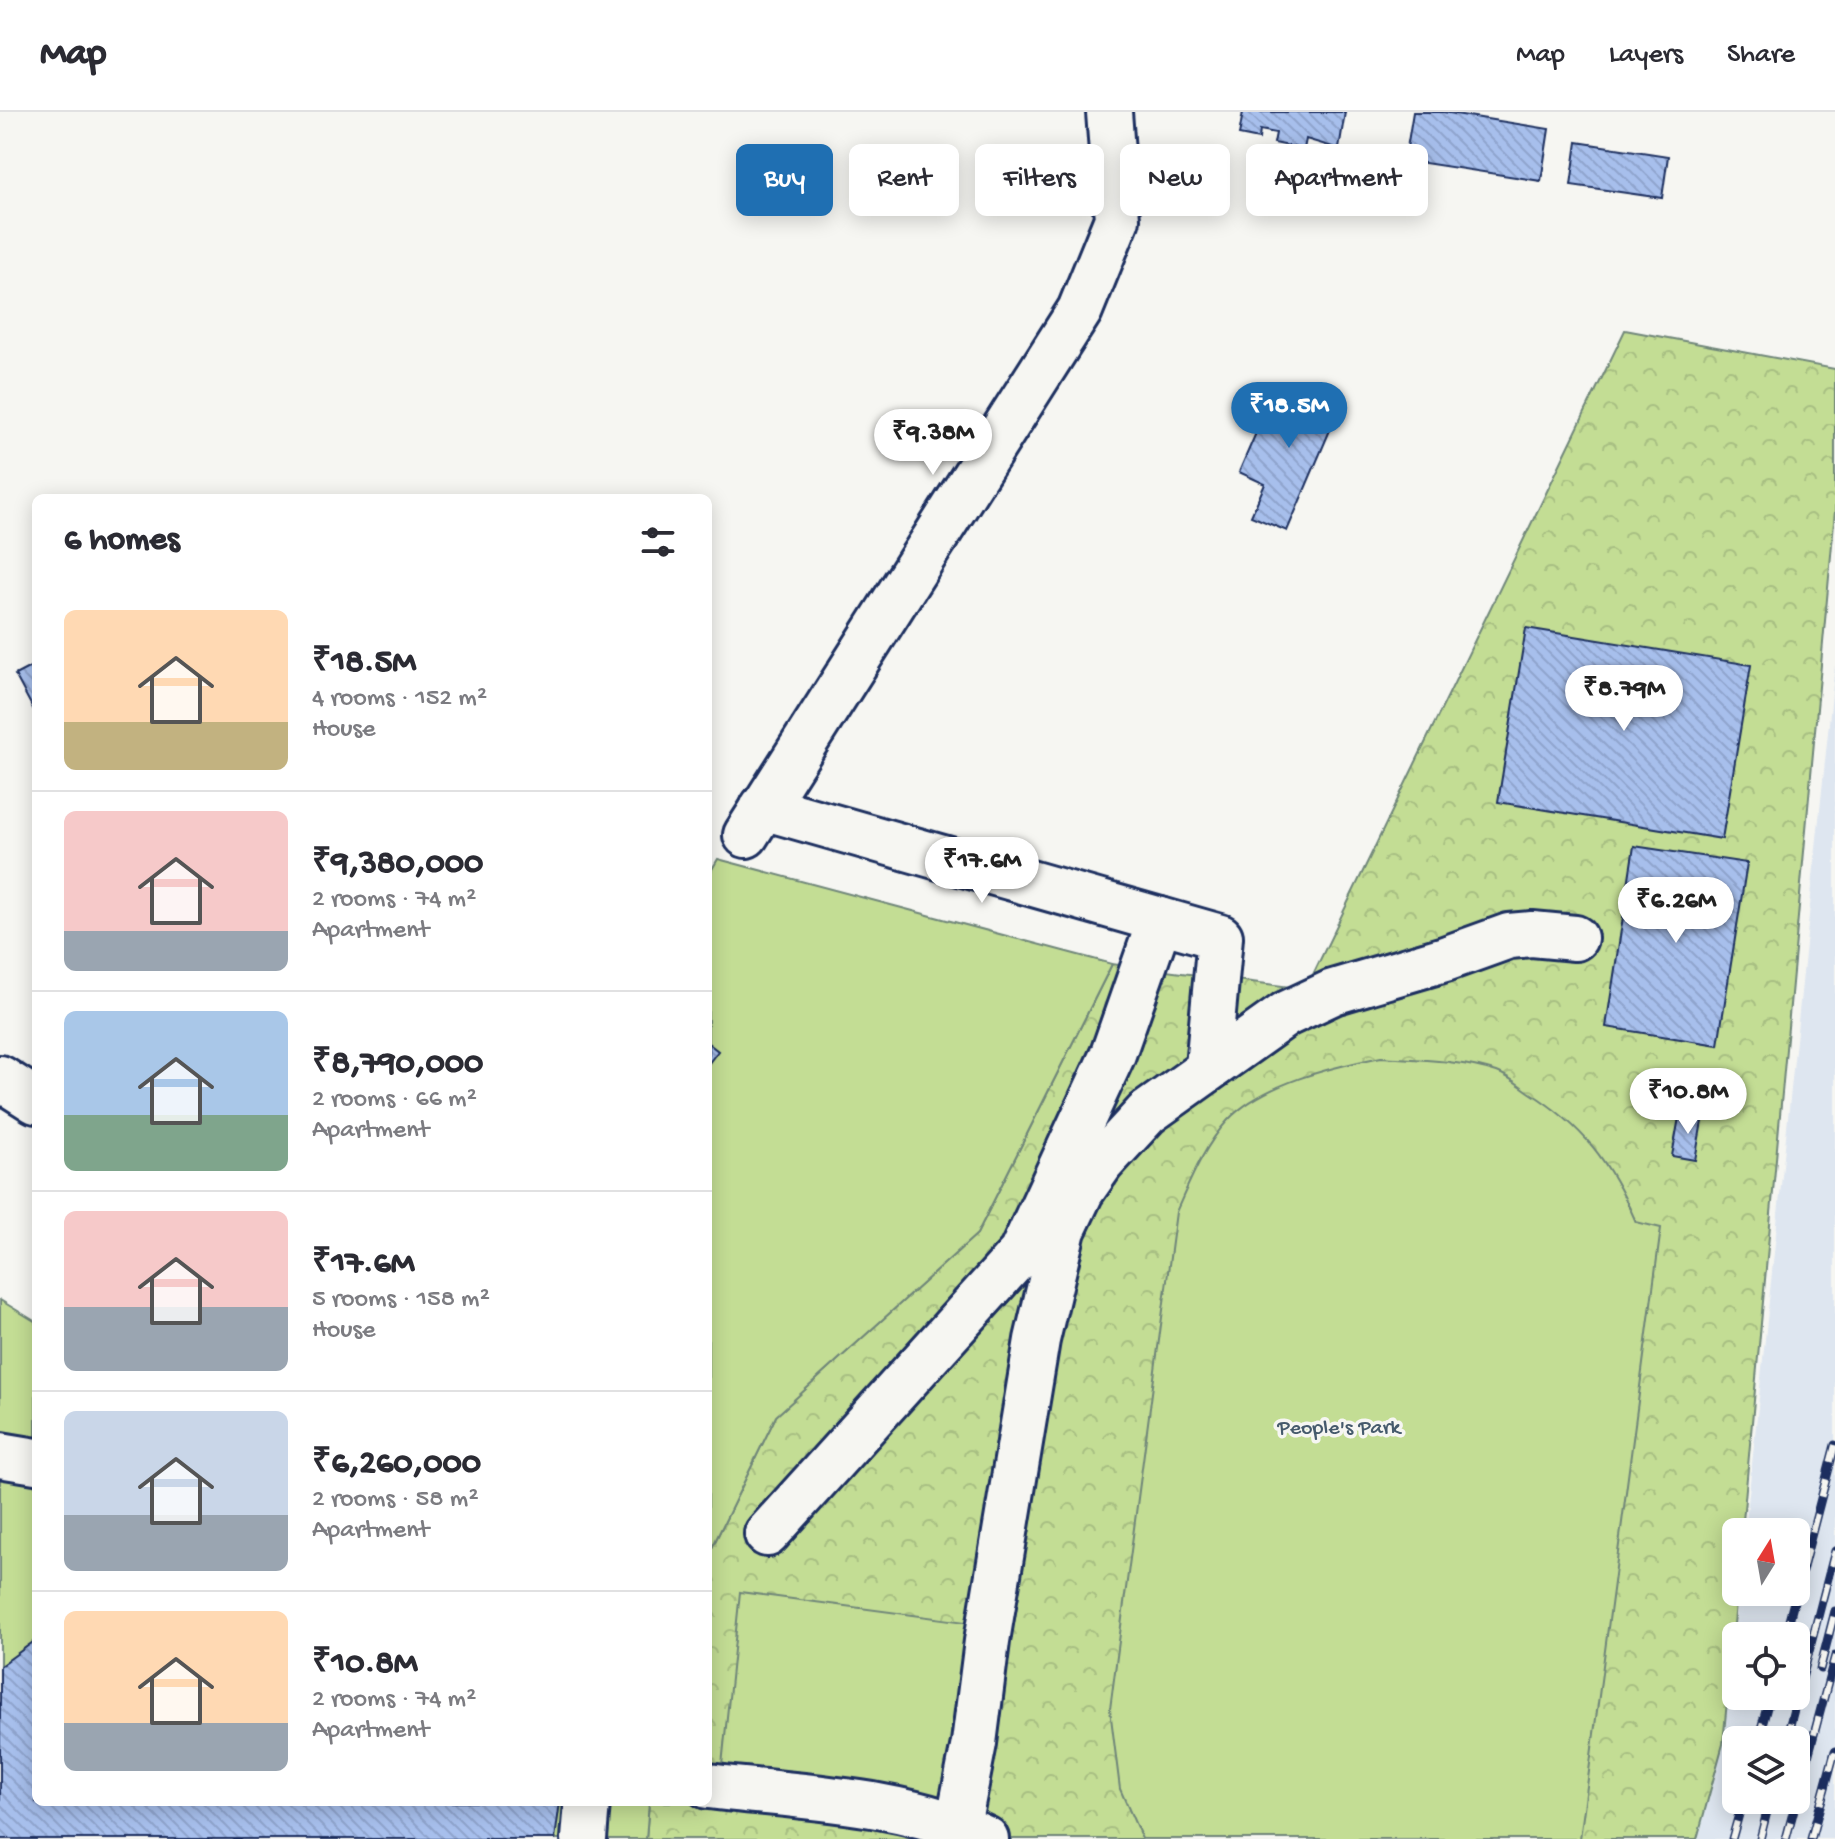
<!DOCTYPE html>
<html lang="en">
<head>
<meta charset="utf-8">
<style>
	:root { --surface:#fff; --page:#f7f7f7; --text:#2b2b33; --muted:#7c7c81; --line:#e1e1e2; --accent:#1f6fb2 }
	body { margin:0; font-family:"Gochi Hand",sans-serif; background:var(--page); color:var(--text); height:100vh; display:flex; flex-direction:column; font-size:30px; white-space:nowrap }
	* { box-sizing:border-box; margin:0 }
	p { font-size:26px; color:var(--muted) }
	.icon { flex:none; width:44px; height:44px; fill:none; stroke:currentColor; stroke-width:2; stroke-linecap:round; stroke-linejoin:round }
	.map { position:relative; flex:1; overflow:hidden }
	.panel { position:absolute; left:32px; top:382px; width:680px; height:1312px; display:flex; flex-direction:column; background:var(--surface); border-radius:12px; box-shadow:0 4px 20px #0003 }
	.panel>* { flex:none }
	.hud { position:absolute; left:736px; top:32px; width:760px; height:72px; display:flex; gap:16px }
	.needle { width:52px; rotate:11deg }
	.fabs { position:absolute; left:1722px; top:1406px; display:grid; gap:16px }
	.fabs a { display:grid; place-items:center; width:88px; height:88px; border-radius:12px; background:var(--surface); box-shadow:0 4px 20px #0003; font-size:40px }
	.price { position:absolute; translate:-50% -68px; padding:0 18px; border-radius:28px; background:#fff; color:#222; font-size:26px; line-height:52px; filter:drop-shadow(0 2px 4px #0008) }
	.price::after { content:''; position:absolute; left:50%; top:48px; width:24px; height:18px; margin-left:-12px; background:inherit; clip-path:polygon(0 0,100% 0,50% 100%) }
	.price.active { background:var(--accent); color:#fff }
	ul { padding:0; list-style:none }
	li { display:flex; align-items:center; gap:24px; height:200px; padding:0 32px }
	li+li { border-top:2px solid var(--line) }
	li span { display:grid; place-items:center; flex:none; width:224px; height:160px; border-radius:12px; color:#555 }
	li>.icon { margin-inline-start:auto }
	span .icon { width:96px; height:96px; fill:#fffc; stroke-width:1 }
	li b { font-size:34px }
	h2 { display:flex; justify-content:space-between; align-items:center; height:96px; padding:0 32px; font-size:34px }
	.tag { padding:0 28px; border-radius:12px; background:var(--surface); box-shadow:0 4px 20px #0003; font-size:28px; line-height:72px }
	.tag.active { background:var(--accent); color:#fff }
	header { display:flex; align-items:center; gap:48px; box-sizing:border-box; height:112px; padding:0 40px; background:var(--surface); border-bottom:2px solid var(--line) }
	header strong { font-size:38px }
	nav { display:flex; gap:44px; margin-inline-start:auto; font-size:28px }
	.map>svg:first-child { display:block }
	.built { fill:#dee6f0; fill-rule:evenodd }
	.park { fill:url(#park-crowns); stroke:#6f8679; stroke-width:2 }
	.pitch { fill:#c3dd94; stroke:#6f8679; stroke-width:2 }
	.building { fill:url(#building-back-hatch); stroke:#1b2f5e; stroke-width:2 }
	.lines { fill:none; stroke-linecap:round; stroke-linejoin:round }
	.minor-casing { stroke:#1b2f5e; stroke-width:50 }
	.minor { stroke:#f6f6f2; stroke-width:44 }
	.rail-casing { stroke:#1b2f5e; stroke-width:9 }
	.rail { stroke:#f6f6f2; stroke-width:6; stroke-dasharray:18; stroke-linecap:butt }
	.labels { text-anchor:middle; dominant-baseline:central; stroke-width:7; stroke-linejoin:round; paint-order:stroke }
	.park-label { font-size:22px; fill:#455a6c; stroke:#f6f6f2 }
</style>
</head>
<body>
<header>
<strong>Map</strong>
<nav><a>Map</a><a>Layers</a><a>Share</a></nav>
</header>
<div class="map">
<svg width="1835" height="1727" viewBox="0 0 1835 1727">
	<defs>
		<pattern id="park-crowns" width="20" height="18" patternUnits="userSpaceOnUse" patternTransform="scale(2)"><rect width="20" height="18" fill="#c3dd94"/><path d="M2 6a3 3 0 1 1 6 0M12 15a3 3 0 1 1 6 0" fill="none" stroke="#a7be82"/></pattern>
		<pattern id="building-back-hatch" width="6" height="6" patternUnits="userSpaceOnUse" patternTransform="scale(2)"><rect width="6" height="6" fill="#a7bfec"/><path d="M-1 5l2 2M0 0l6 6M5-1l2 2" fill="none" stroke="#8fa4cd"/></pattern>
	</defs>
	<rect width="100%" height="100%" fill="#f6f6f2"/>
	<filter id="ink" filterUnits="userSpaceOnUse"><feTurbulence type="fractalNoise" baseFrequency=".0125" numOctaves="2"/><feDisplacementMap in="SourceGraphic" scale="16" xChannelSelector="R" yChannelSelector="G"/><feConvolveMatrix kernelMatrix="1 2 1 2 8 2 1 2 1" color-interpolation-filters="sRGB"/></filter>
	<g filter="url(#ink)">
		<!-- built -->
		<path class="built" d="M1835 553V1727H1697L1723 1632 1739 1480H1796V1420H1745ZM1736 1524H1796V1584H1736ZM1736 1628H1796V1688H1736Z"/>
		<!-- park -->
		<polygon class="park" points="1625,218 1835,257 1835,399 1742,1420 1736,1420 1737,1480 1723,1632 1697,1727 646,1727 649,1690 708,1690 708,1444 776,1304 977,1122 1112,852 1306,877"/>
		<!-- pitch -->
		<g class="pitch">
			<polygon points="718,747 1112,852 977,1122 776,1304 708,1444 708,764"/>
			<path d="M1381 945C1420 948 1461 948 1497 960 1508 964 1519 973 1529 980 1584 1015 1610 1050 1636 1110L1661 1116 1580 1727H1142L1120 1677 1110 1597 1176 1100C1190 1069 1204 1034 1228 1008 1263 971 1333 955 1381 945Z"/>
			<polygon points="0,1188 36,1210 36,1690 649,1690 646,1727 0,1727"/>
			<polygon points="740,1480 966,1510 946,1686 722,1653"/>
		</g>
		<!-- building -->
		<g class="building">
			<polygon points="1243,0 1345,0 1339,37 1306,27 1304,37 1274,31 1276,21 1260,18 1259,27 1239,23"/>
			<polygon points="1413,0 1443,0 1549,17 1541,69 1405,48"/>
			<polygon points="1577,30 1668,44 1662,86 1571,73"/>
			<polygon points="1313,269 1345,283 1287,419 1251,404 1265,372 1239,360 1275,277 1305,290"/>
			<polygon points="1526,516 1751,553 1722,727 1498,690"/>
			<polygon points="36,552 36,602 15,563"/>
			<polygon points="1634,734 1747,751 1718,933 1606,915"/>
			<polygon points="708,931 718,939 708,952"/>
			<polygon points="1680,1000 1703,1004 1695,1048 1672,1044"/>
			<polygon points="36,1528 36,1690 560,1690 555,1727 0,1727 0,1554"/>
		</g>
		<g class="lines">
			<!-- minor casing -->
			<g class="minor-casing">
				<g id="minor">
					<polyline points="763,695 1220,825 1208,955"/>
					<polyline points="746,723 1080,198 1117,107 1109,0"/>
					<polyline points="0,966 36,989"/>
					<polyline points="0,1343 36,1349"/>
					<polyline points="767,1422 1021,1141 1113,942 1160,808"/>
					<path d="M708 1674C797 1685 906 1687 986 1727"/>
					<polyline points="958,1713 974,1631 987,1529 1037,1228 1063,1118 1081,1080 1102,1050 1147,1001 1286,902 1333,880 1445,847 1509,824 1532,822 1575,826"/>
					<polyline points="584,1727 587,1690"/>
				</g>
			</g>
			<!-- minor -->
			<use href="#minor" class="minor"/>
			<!-- rail casing -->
			<g class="rail-casing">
				<g id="rail">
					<polyline points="1785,1524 1835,1333"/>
					<polyline points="1820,1557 1835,1499"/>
					<polyline points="1758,1628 1770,1584"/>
					<polyline points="1786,1628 1835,1439"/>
					<polyline points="1732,1727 1743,1688"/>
					<polyline points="1760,1727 1770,1688"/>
					<polyline points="1786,1727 1835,1544"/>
					<polyline points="1811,1727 1835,1639"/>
				</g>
			</g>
			<!-- rail -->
			<use href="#rail" class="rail"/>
		</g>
	</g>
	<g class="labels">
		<!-- park labels -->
		<g class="park-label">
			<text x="1339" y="1317">People's Park</text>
		</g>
	</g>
</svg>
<div class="fabs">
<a><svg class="needle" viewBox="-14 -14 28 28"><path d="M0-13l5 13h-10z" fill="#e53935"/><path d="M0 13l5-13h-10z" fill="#7c7c81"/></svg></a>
<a><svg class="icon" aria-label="locate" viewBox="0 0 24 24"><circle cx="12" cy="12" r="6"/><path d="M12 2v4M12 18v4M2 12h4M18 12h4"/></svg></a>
<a><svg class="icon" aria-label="layers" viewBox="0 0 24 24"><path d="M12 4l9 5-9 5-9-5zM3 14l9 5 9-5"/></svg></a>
</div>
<b class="price active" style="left:1289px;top:338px">₹18.5M</b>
<b class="price" style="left:933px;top:365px">₹9.38M</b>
<b class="price" style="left:1624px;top:621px">₹8.79M</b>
<b class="price" style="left:982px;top:793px">₹17.6M</b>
<b class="price" style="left:1676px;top:833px">₹6.26M</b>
<b class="price" style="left:1688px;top:1024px">₹10.8M</b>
<div class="hud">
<a class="tag active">Buy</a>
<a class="tag">Rent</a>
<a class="tag">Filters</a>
<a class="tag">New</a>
<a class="tag">Apartment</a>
</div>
<section class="panel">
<h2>6 homes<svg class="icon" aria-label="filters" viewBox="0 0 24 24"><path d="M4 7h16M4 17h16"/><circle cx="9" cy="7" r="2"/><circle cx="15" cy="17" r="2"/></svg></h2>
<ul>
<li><span style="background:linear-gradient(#ffd9b3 70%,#c2b280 0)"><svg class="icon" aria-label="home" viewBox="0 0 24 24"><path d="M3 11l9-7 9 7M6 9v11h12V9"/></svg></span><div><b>₹18.5M</b><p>4 rooms · 152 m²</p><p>House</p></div></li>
<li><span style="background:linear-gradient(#f6c9c9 75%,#9aa5b1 0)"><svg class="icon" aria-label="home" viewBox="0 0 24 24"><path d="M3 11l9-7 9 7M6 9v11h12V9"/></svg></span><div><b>₹9,380,000</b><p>2 rooms · 74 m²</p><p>Apartment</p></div></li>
<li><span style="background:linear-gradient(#a9c7e8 65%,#7fa58c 0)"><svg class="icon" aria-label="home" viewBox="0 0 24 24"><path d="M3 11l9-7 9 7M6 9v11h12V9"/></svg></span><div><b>₹8,790,000</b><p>2 rooms · 66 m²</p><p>Apartment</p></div></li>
<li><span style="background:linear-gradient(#f6c9c9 60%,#9aa5b1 0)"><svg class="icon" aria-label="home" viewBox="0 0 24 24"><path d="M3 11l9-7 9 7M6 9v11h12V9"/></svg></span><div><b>₹17.6M</b><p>5 rooms · 158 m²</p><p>House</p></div></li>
<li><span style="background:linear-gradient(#c9d6e8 65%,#9aa5b1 0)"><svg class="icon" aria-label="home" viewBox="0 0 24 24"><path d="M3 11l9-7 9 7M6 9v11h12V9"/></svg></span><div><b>₹6,260,000</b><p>2 rooms · 58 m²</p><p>Apartment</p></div></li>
<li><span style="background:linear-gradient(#ffd9b3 70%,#9aa5b1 0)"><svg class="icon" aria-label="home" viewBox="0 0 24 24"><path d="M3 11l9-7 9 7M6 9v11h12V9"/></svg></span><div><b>₹10.8M</b><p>2 rooms · 74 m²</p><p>Apartment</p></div></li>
</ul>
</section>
</div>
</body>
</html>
